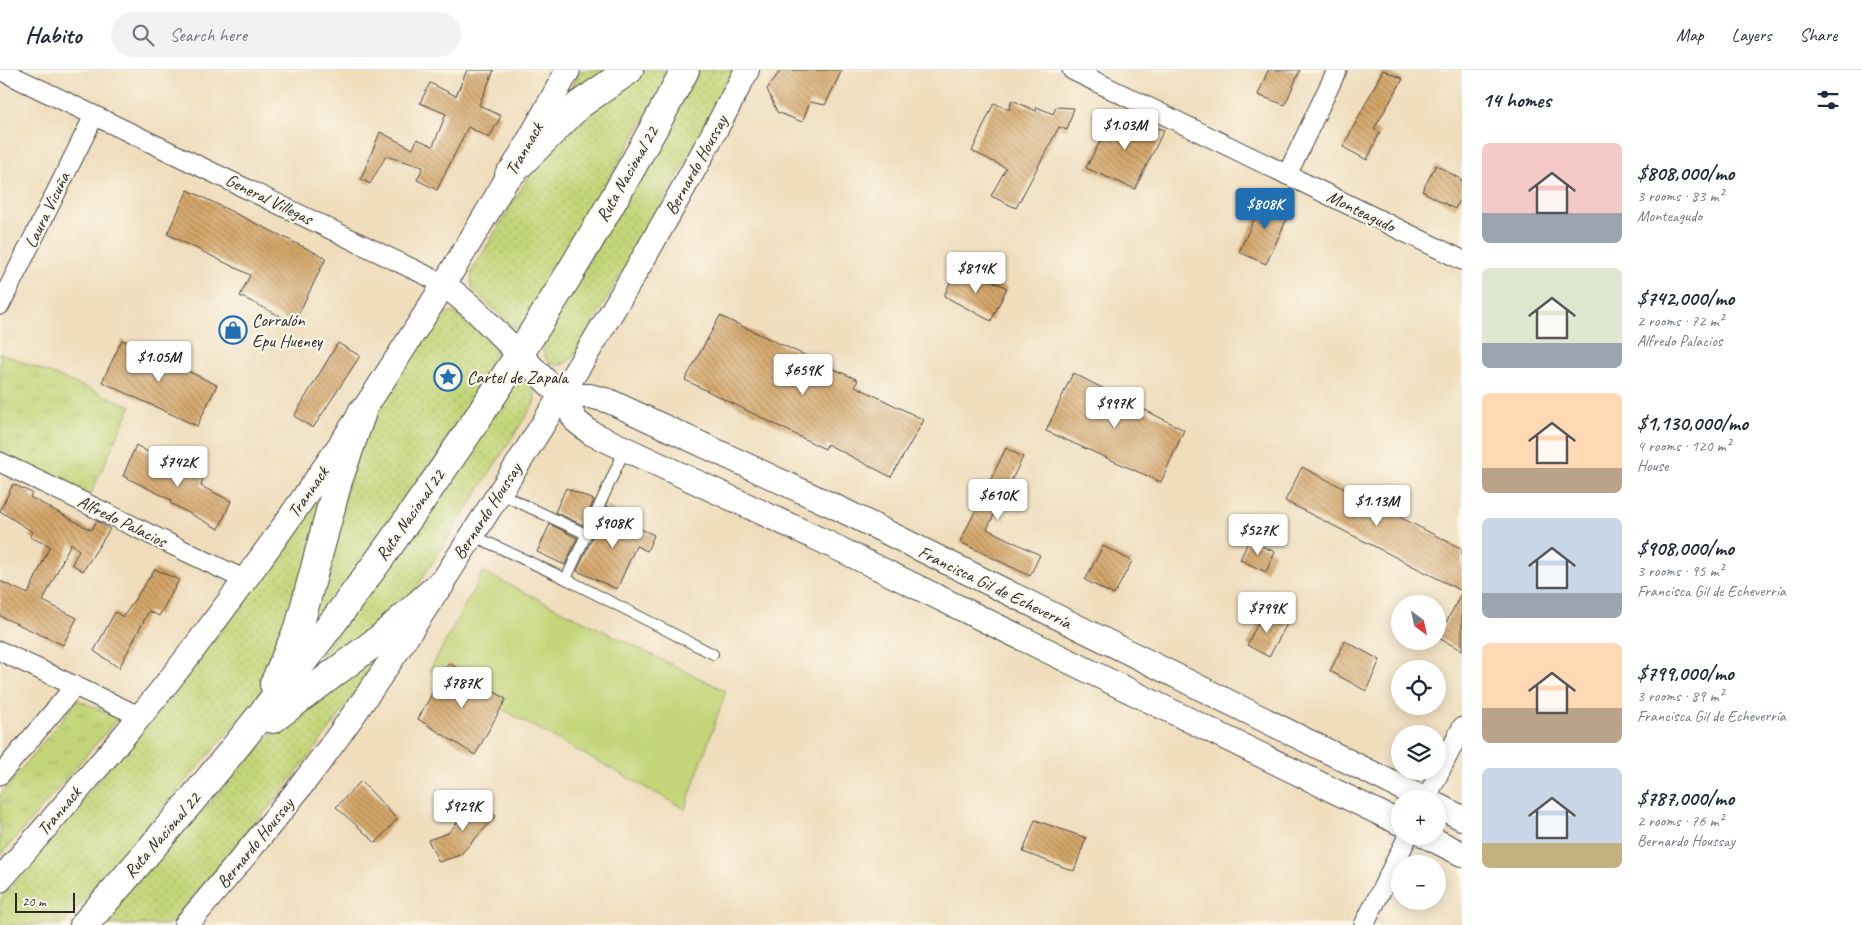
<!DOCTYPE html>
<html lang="en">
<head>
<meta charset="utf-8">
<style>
	:root { --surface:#fff; --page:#f2f2f3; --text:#1f2937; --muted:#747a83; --line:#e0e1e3; --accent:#1f6fb2 }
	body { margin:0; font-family:Caveat,sans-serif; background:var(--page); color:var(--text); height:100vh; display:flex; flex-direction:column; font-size:19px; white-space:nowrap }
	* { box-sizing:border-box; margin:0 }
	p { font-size:16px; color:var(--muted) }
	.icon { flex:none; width:28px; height:28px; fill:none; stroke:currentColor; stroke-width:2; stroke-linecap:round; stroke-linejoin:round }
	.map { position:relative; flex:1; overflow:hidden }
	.sheet { display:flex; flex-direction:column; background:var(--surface); width:400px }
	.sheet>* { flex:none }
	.needle { width:32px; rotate:147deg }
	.tools { position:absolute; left:1391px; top:525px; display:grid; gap:10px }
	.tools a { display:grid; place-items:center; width:55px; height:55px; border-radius:50%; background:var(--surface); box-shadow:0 2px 12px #0003; font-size:25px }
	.scale { position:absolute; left:15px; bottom:12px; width:60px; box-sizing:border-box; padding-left:5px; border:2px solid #2b2b2b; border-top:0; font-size:14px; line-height:18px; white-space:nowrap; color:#2b2b2b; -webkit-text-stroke:4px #fbf7ec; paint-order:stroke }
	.price { position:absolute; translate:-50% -42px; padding:0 11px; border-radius:5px; background:#fff; color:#222; font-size:16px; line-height:32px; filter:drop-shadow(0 1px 2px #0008) }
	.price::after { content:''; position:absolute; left:50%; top:30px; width:15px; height:11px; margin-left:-8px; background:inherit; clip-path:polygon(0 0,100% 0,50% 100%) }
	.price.on { background:var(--accent); color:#fff }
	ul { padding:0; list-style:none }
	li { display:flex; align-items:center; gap:15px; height:125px; padding:0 20px }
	li span { display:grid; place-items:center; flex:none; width:140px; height:100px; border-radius:8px; color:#555 }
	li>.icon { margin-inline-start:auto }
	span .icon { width:60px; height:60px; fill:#fffc; stroke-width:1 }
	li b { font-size:21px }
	h2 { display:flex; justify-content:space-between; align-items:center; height:60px; padding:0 20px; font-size:21px }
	header { display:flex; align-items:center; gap:30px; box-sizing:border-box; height:70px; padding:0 25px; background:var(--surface); border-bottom:1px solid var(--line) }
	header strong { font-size:24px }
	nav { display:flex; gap:28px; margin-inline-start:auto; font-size:18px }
	.search { width:350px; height:45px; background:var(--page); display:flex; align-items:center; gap:12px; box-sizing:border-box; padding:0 18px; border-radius:28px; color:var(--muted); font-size:19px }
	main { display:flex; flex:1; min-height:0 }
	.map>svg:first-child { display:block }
	.grass { fill:url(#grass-tufts); stroke:#778052 }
	.park { fill:#c3d578; stroke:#778052 }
	.garden { fill:url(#garden-dots); stroke:#778052 }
	.building { fill:url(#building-back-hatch) }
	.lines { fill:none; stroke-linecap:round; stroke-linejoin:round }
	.service-casing { stroke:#484641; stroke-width:12 }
	.minor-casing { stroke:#484641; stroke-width:21 }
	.tertiary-casing { stroke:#484641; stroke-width:26 }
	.primary-casing { stroke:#484641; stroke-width:30 }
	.service { stroke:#fff; stroke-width:10 }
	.minor { stroke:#fff; stroke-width:19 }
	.tertiary { stroke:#fff; stroke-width:24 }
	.primary { stroke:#fff; stroke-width:28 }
	.labels { text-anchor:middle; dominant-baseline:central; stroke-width:4.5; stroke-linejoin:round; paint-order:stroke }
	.street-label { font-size:18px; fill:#2b2b2b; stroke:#fbf7ec }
	.poi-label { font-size:18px; fill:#2b2b2b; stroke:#fbf7ec; text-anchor:start }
</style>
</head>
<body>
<header>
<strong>Habito</strong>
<div class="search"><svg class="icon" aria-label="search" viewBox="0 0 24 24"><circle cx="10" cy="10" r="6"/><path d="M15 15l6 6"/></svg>Search here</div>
<nav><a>Map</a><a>Layers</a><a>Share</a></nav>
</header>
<main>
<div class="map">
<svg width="1462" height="855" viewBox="0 0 1462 855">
	<defs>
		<pattern id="grass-tufts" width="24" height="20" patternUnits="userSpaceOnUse" patternTransform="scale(1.25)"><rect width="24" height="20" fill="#c3d578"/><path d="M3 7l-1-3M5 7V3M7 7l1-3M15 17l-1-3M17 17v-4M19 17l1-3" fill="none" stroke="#a8b768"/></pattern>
		<pattern id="garden-dots" width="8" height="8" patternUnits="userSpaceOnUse" patternTransform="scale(1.25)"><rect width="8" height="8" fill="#c3d578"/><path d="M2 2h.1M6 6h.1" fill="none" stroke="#a8b768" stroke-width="1.8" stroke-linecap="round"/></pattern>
		<pattern id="building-back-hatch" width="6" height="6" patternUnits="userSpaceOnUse" patternTransform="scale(1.25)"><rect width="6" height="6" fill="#d4a669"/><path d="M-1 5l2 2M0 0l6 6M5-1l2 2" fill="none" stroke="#ac8757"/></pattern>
	</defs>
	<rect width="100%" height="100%" fill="#fbf7ec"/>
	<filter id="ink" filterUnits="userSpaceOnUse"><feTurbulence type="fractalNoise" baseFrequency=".02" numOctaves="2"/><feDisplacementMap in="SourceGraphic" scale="10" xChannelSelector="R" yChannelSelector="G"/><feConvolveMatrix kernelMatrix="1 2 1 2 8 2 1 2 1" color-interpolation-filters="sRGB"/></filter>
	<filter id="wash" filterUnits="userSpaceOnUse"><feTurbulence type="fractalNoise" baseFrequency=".0096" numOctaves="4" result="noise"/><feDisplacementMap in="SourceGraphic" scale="20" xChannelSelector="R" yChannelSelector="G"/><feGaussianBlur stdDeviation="1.12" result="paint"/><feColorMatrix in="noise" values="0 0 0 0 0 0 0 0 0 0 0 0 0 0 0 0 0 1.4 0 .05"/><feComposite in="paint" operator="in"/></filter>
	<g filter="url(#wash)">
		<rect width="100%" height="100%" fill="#efddbb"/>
		<!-- grass -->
		<g class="grass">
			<polygon points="0,283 131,336 90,426 0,383"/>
			<polygon points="78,630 118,648 0,786 0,725"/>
		</g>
		<!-- park -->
		<polygon class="park" points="483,502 726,621 685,739 430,600"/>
		<!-- garden -->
		<g class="garden">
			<polygon points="581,0 613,0 558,42"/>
			<polygon points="641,0 673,0 520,260 517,260 473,220 471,211 472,201 543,83"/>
			<path d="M700 0H736L706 57 573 287 562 295C542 296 541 280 546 265Z"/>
			<path d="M447 242C463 242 491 269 498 283 501 288 499 294 499 299L297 583 368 350 439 244Z"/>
			<path d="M517 310C529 309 537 320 535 332L411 526 295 622Z"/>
			<path d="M330 408C310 485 296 563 254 632L62 855H0V830L207 580Z"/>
			<polygon points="390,573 330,659 280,724 168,855 97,855 268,669 298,643"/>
		</g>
		<g id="blocks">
			<!-- building -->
			<g class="building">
				<polygon points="467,0 494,0 479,35 501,46 489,68 468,57 437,120 417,110 423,97 386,86 370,114 361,109 380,62 413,79 417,69 433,76 446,44 420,33 430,13 456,26"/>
				<polygon points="781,0 842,0 825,35 810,32 802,52 777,42 767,19"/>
				<polygon points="1268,0 1300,0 1285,35 1258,25"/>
				<polygon points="1383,0 1403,9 1374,59 1380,62 1367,90 1343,77"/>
				<polygon points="1012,30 1036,41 1037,37 1053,44 1056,37 1074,38 1067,60 1059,57 1016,138 991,126 1006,98 972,81 994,33 1009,40"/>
				<polygon points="1114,45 1164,60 1135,119 1086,98"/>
				<polygon points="1436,95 1462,110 1462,126 1455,139 1422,121"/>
				<polygon points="188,120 326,188 294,253 240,226 250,205 167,164"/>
				<polygon points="1265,125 1292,138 1266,194 1239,182"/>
				<polygon points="956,199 968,210 972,201 1007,218 991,251 944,226"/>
				<polygon points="720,246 858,310 855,316 924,350 891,407 827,374 825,379 685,310"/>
				<polygon points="122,270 217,315 197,356 102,312"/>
				<polygon points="338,273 360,286 313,358 294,346"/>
				<polygon points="1073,303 1184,360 1161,412 1046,361"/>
				<polygon points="136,375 155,386 153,395 183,405 185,400 203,408 201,416 231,431 219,459 170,433 171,430 123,406"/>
				<polygon points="1006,378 1023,387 987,459 1040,485 1030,506 960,472"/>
				<polygon points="1302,397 1462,479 1462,521 1285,431"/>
				<polygon points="13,414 32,423 30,427 91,460 97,451 110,459 83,501 72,494 79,480 71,473 43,531 77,548 63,575 0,546 0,511 28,524 50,476 30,467 33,462 0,441"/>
				<polygon points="566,418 594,430 583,455 555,442"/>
				<polygon points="607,436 617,441 614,446 654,465 647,481 636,476 617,519 577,501"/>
				<polygon points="550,454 577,468 565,495 537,482"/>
				<polygon points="1249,470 1275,482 1266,502 1240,490"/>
				<polygon points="1103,476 1132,491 1114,525 1085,510"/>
				<polygon points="155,499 179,510 159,546 149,541 119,598 94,581 115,542 123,547"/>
				<polygon points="1462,522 1462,580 1438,568"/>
				<polygon points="1264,541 1288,552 1269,587 1247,575"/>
				<polygon points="1345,571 1380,590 1366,621 1330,601"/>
				<polygon points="449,593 506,629 475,685 418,649"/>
				<polygon points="361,711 397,749 376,773 336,737"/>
				<polygon points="479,728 496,746 460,785 439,792 428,770 448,763"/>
				<polygon points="1035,750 1086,768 1074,801 1023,782"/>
			</g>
		</g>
	</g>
	<g filter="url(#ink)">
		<use href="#blocks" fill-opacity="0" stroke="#484641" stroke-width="1"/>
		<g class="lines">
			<!-- service casing -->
			<g class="service-casing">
				<g id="service">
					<polyline points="499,423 586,464"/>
					<polyline points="472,465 566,509 713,584"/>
					<polyline points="566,509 625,379"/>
				</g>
			</g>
			<!-- minor casing -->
			<g class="minor-casing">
				<g id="minor">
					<polyline points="0,0 444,214"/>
					<polyline points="1072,0 1462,190"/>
					<polyline points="1287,105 1337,0"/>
					<polyline points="0,235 94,46"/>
					<polyline points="0,392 245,510"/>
					<polyline points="0,581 139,646"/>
					<polyline points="0,705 75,616"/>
					<polyline points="1426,729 1462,657"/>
					<polyline points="1364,855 1408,766"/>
				</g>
			</g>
			<!-- tertiary casing -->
			<g class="tertiary-casing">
				<g id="tertiary">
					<polyline points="444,214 475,240 561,326 576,351 591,363 823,471 1400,753"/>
					<polyline points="561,326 590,326 609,331 840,439 1424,729"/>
					<polyline points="1438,736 1462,748"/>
					<polyline points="1426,766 1462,784"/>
					<path d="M0 810C65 734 132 660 192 581 332 397 458 203 568 0"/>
					<path d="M186 855C226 808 266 761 304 712 375 620 437 520 500 422 588 285 672 145 747 0"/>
				</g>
			</g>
			<!-- primary casing -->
			<g class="primary-casing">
				<g id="primary">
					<polyline points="509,105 579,35 629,0"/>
					<polyline points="274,614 300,554 338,411 362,342"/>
					<polyline points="273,649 382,567 440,515"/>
					<path d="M84 855C317 594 522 309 685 0"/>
				</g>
			</g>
			<!-- service -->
			<use href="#service" class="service"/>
			<!-- minor -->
			<use href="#minor" class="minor"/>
			<!-- tertiary -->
			<use href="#tertiary" class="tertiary"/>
			<!-- primary -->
			<use href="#primary" class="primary"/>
		</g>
	</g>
	<!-- icons -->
	<defs>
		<g id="shop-ring" transform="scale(1.4375)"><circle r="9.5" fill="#fbf7ec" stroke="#1f6fb2" stroke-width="1.5"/><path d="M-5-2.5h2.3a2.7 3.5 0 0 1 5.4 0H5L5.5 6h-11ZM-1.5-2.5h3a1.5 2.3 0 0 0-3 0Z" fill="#1f6fb2"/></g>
		<g id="sight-ring" transform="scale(1.4375)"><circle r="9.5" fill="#fbf7ec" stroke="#1f6fb2" stroke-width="1.5"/><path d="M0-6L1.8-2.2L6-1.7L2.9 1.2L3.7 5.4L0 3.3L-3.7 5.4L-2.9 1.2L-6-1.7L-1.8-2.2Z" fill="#1f6fb2"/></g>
	</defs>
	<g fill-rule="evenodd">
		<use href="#shop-ring" x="233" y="260"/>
		<use href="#sight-ring" x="448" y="307"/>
	</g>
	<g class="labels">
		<!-- street labels -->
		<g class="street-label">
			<text transform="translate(524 79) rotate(-60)">Trannack</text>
			<text transform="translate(696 95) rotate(-61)">Bernardo Houssay</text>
			<text transform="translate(627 104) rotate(-60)">Ruta Nacional 22</text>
			<text transform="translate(269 129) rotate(26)">General Villegas</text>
			<text transform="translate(47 140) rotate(-64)">Laura Vicuña</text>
			<text transform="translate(1361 141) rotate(26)">Monteagudo</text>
			<text transform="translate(308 422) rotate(-55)">Trannack</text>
			<text transform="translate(487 441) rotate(-57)">Bernardo Houssay</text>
			<text transform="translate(410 445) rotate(-55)">Ruta Nacional 22</text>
			<text transform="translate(122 451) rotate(26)">Alfredo Palacios</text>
			<text transform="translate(995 517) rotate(26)">Francisca Gil de Echeverría</text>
			<text transform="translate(59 741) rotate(-50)">Trannack</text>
			<text transform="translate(162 765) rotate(-49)">Ruta Nacional 22</text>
			<text transform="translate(255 773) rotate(-51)">Bernardo Houssay</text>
		</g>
		<!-- poi labels -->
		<g class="poi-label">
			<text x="252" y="250">Corralón<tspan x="252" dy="21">Epu Hueney</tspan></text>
			<text x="467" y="307">Cartel de Zapala</text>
		</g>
	</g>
</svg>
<div class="tools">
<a><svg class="needle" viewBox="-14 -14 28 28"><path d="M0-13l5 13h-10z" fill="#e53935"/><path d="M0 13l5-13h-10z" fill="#747a83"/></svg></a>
<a><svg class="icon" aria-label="locate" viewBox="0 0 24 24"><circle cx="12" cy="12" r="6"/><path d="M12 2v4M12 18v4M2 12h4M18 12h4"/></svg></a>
<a><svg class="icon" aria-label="layers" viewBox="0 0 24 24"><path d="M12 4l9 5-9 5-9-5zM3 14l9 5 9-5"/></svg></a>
<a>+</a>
<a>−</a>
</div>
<div class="scale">20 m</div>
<b class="price" style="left:1125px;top:81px">$1.03M</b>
<b class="price on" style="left:1265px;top:160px">$808K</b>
<b class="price" style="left:976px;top:224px">$814K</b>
<b class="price" style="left:159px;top:313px">$1.05M</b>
<b class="price" style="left:803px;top:326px">$659K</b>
<b class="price" style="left:1115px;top:359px">$997K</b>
<b class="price" style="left:178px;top:418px">$742K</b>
<b class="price" style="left:998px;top:451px">$610K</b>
<b class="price" style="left:1377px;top:457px">$1.13M</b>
<b class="price" style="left:613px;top:479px">$908K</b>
<b class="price" style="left:1258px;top:486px">$527K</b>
<b class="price" style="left:1267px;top:564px">$799K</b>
<b class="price" style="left:462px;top:639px">$787K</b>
<b class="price" style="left:463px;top:762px">$929K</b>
</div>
<section class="sheet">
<h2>14 homes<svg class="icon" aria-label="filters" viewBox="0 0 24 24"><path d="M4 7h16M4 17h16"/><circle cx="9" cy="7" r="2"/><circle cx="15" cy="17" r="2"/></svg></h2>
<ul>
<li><span style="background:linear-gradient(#f6c9c9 70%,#9aa5b1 0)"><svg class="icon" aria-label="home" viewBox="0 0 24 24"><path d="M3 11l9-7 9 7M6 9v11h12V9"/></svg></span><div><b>$808,000/mo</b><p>3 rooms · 83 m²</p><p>Monteagudo</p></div></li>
<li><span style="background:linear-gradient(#dfe7d0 75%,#9aa5b1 0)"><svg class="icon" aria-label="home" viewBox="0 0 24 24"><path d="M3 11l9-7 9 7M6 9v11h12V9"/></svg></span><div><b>$742,000/mo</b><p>2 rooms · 72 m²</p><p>Alfredo Palacios</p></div></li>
<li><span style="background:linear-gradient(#ffd9b3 75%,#b9a48a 0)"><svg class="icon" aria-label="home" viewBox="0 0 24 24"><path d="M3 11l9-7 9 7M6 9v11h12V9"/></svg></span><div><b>$1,130,000/mo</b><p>4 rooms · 120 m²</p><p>House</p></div></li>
<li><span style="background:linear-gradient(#c9d6e8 75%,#9aa5b1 0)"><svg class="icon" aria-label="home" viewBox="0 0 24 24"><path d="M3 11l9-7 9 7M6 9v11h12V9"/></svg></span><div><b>$908,000/mo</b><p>3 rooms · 95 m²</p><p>Francisca Gil de Echeverría</p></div></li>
<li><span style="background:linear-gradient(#ffd9b3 65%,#b9a48a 0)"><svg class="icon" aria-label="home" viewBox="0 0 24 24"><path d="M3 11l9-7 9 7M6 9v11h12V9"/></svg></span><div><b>$799,000/mo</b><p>3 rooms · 89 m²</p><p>Francisca Gil de Echeverría</p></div></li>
<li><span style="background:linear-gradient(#c9d6e8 75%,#c2b280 0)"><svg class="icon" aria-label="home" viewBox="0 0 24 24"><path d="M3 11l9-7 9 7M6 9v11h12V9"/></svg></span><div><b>$787,000/mo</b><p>2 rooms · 76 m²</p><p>Bernardo Houssay</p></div></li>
</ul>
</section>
</main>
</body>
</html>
